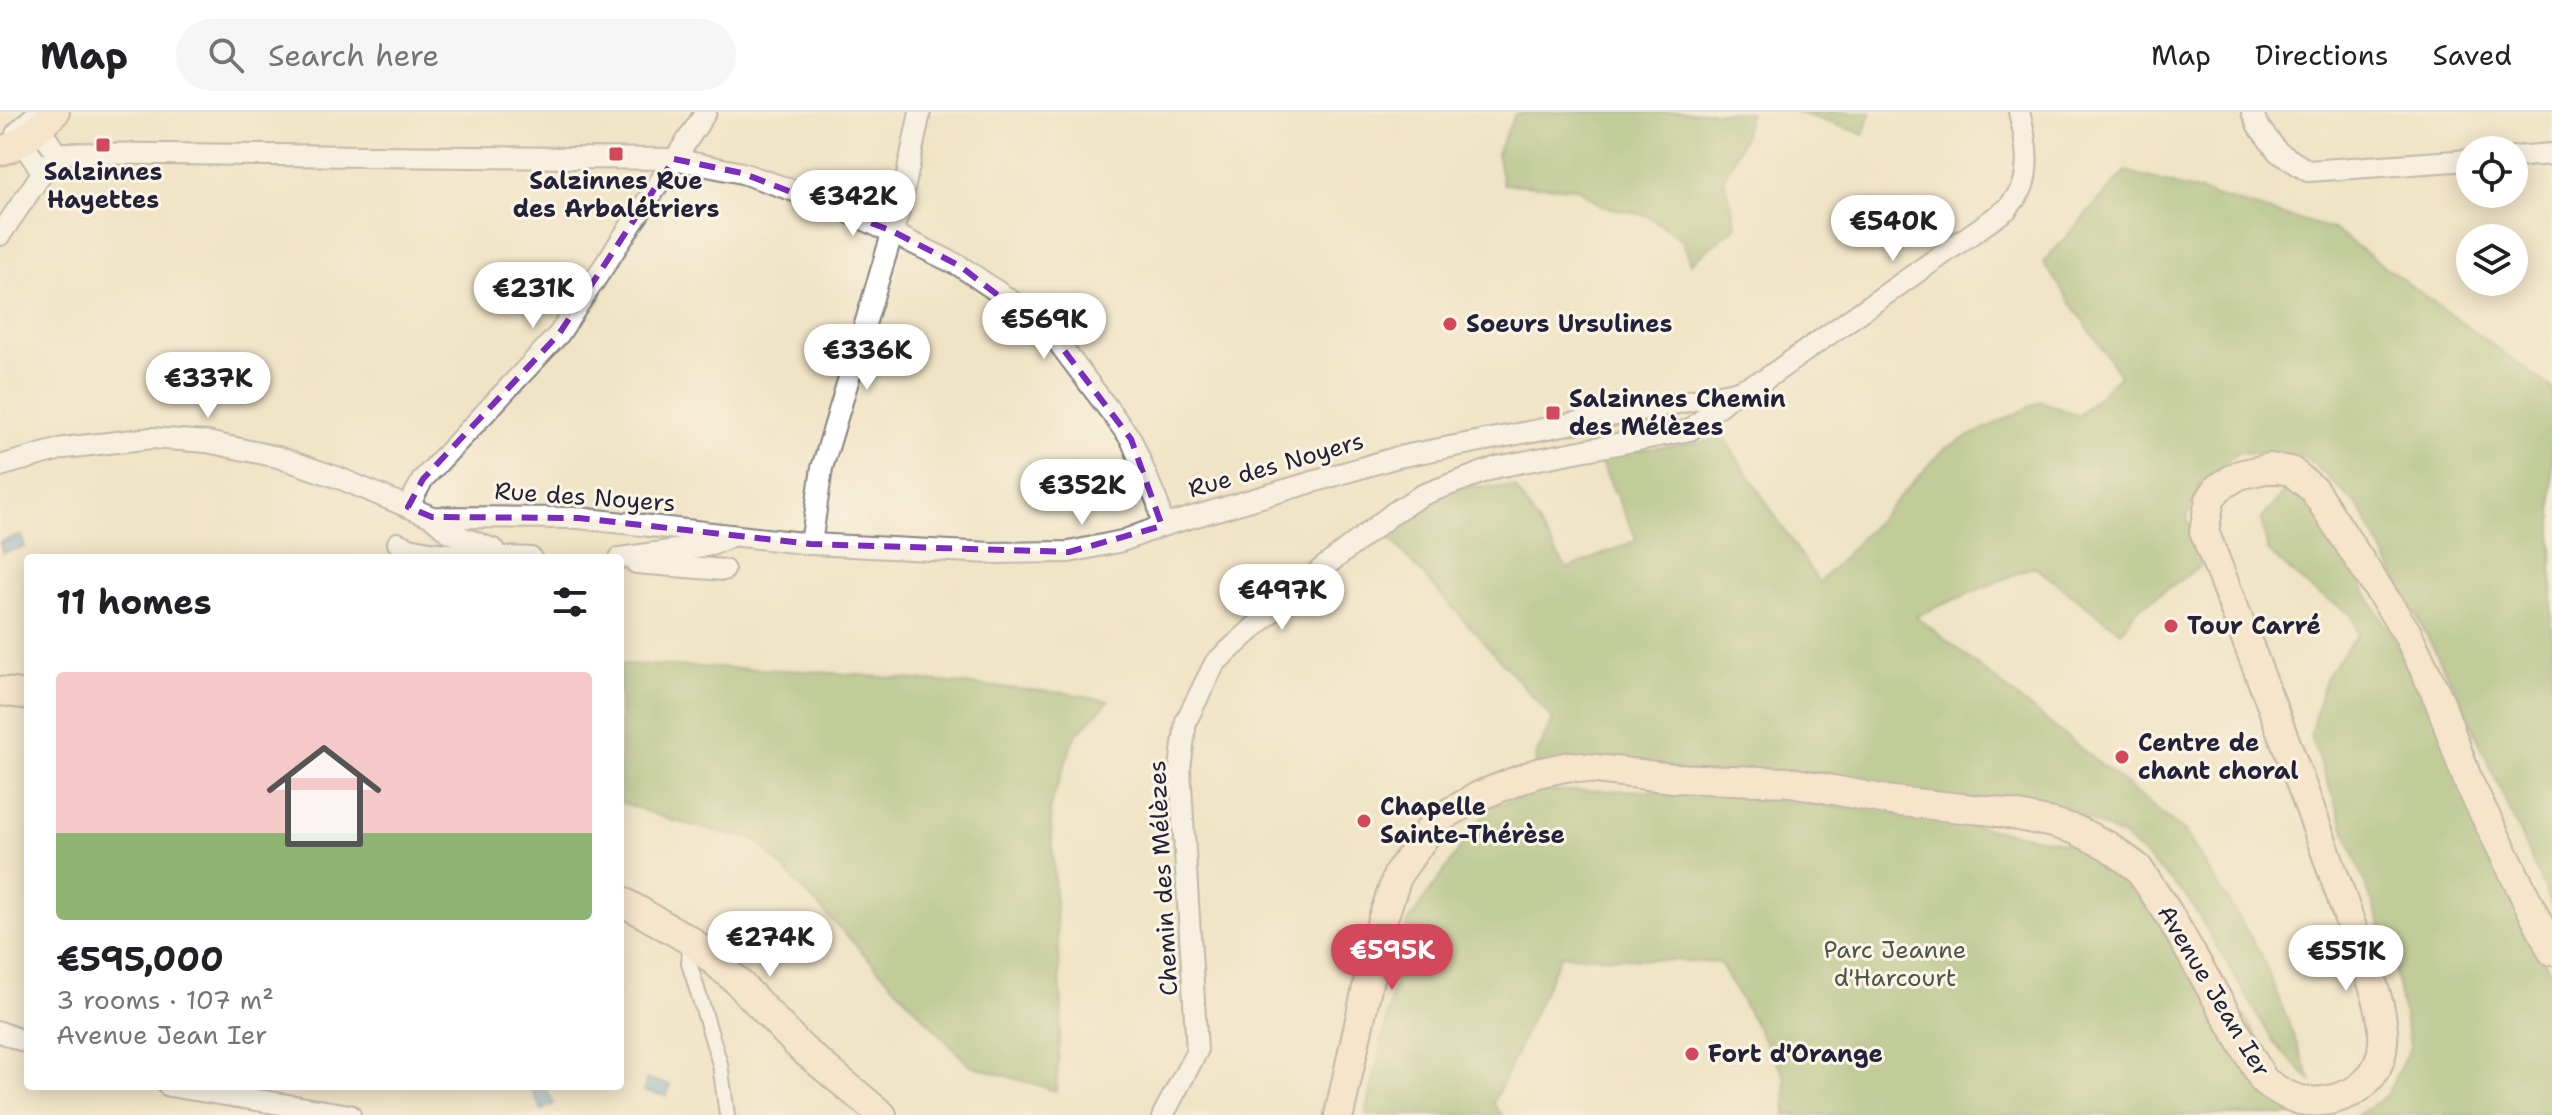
<!DOCTYPE html>
<html lang="en">
<head>
<meta charset="utf-8">
<style>
	:root { --surface:#fff; --page:#f6f6f6; --text:#202124; --muted:#757577; --line:#e0e0e0; --accent:#d1495b }
	body { margin:0; font-family:"Shantell Sans",sans-serif; background:var(--page); color:var(--text); height:100vh; display:flex; flex-direction:column; font-size:30px; white-space:nowrap }
	* { box-sizing:border-box; margin:0 }
	p { font-size:26px; color:var(--muted) }
	.icon { flex:none; width:44px; height:44px; fill:none; stroke:currentColor; stroke-width:2; stroke-linecap:round; stroke-linejoin:round }
	.map { position:relative; flex:1; overflow:hidden }
	.sheet { position:absolute; left:24px; top:442px; width:600px; height:536px; display:flex; flex-direction:column; background:var(--surface); border-radius:8px; box-shadow:0 4px 20px #0003 }
	.sheet>* { flex:none }
	.fabs { position:absolute; left:2456px; top:24px; display:grid; gap:16px }
	.fabs a { display:grid; place-items:center; width:72px; height:72px; border-radius:50%; background:var(--surface); box-shadow:0 4px 20px #0003; font-size:40px }
	.price { position:absolute; translate:-50% -68px; padding:0 18px; border-radius:28px; background:#fff; color:#222; font-size:26px; line-height:52px; filter:drop-shadow(0 2px 4px #0008) }
	.price::after { content:''; position:absolute; left:50%; top:48px; width:24px; height:18px; margin-left:-12px; background:inherit; clip-path:polygon(0 0,100% 0,50% 100%) }
	.price.current { background:var(--accent); color:#fff }
	ul { padding:0; list-style:none }
	li { display:grid; align-content:center; gap:16px; height:424px; padding:0 32px }
	li+li { border-top:2px solid var(--line) }
	li span { display:grid; place-items:center; height:248px; border-radius:8px; color:#555 }
	li>.icon { margin-inline-start:auto }
	span .icon { width:144px; height:144px; fill:#fffc; stroke-width:1 }
	li b { font-size:34px }
	h2 { display:flex; justify-content:space-between; align-items:center; height:96px; padding:0 32px; font-size:34px }
	header { display:flex; align-items:center; gap:48px; box-sizing:border-box; height:112px; padding:0 40px; background:var(--surface); border-bottom:2px solid var(--line) }
	header strong { font-size:38px }
	nav { display:flex; gap:44px; margin-inline-start:auto; font-size:28px }
	.search { width:560px; height:72px; background:var(--page); display:flex; align-items:center; gap:20px; box-sizing:border-box; padding:0 28px; border-radius:44px; color:var(--muted); font-size:30px }
	.map>svg:first-child { display:block }
	.forest { fill:#88af64; stroke:#556850; stroke-width:2 }
	.water { fill:#5ba3d2; stroke:#3e6286; stroke-width:2 }
	.lines { fill:none; stroke-linecap:round; stroke-linejoin:round }
	.pedestrian-casing { stroke:#898380; stroke-width:18 }
	.minor-casing { stroke:#898380; stroke-width:24 }
	.secondary-casing { stroke:#898380; stroke-width:32 }
	.pedestrian { stroke:#fff; stroke-width:14 }
	.minor { stroke:#fff; stroke-width:20 }
	.secondary { stroke:#fce5d0; stroke-width:28 }
	.marked { fill:none; stroke:#7b2cbf; stroke-width:6; stroke-dasharray:16 10; stroke-linejoin:round }
	.poi-dot { fill:#d1495b; stroke:#fcf5e5; stroke-width:3 }
	.labels { text-anchor:middle; dominant-baseline:central; stroke-width:6; stroke-linejoin:round; paint-order:stroke }
	.poi-label { font-size:24px; font-weight:bold; fill:#22223b; stroke:#fcf5e5; text-anchor:start }
	.street-label { font-size:24px; fill:#22223b; stroke:#fcf5e5 }
	.park-label { font-size:24px; fill:#4b554c; stroke:#fcf5e5 }
</style>
</head>
<body>
<header>
<strong>Map</strong>
<div class="search"><svg class="icon" aria-label="search" viewBox="0 0 24 24"><circle cx="10" cy="10" r="6"/><path d="M15 15l6 6"/></svg>Search here</div>
<nav><a>Map</a><a>Directions</a><a>Saved</a></nav>
</header>
<div class="map">
<svg width="2552" height="1003" viewBox="0 0 2552 1003">
	<rect width="100%" height="100%" fill="#fcf5e5"/>
	<filter id="ink" filterUnits="userSpaceOnUse"><feTurbulence type="fractalNoise" baseFrequency=".0125" numOctaves="2"/><feDisplacementMap in="SourceGraphic" scale="16" xChannelSelector="R" yChannelSelector="G"/><feConvolveMatrix kernelMatrix="1 2 1 2 8 2 1 2 1" color-interpolation-filters="sRGB"/></filter>
	<filter id="wash" filterUnits="userSpaceOnUse"><feTurbulence type="fractalNoise" baseFrequency=".006" numOctaves="4" result="noise"/><feDisplacementMap in="SourceGraphic" scale="32" xChannelSelector="R" yChannelSelector="G"/><feGaussianBlur stdDeviation="1.8" result="paint"/><feColorMatrix in="noise" values="0 0 0 0 0 0 0 0 0 0 0 0 0 0 0 0 0 1.4 0 .05"/><feComposite in="paint" operator="in"/></filter>
	<g filter="url(#wash)">
		<rect width="100%" height="100%" fill="#f0e4c6"/>
		<!-- forest -->
		<g class="forest">
			<polygon points="1548,0 1750,0 1742,29 1724,67 1737,114 1691,151 1682,128 1648,104 1602,94 1577,76 1503,72 1497,41 1515,2"/>
			<polygon points="1796,0 1870,0 1870,1 1864,22"/>
			<polygon points="2126,59 2333,117 2552,276 2552,794 2460,587 2359,395 2306,345 2238,340 2200,373 2187,405 2202,453 2135,499 2121,520 2034,454 1916,504 2185,720 2261,842 2312,970 2274,931 2188,786 2126,726 2069,699 1535,652 1537,641 1553,607 1389,425 1442,374 1515,375 1567,457 1637,428 1597,343 1725,327 1819,471 1945,336 2041,289 2078,304 2120,263 2043,150"/>
			<polygon points="2285,378 2313,391 2425,579 2522,810 2552,862 2552,1003 2357,1003 2386,984 2410,935 2392,844 2310,624 2326,564 2358,522 2351,502 2310,477 2268,439 2261,408"/>
			<polygon points="620,552 811,559 1068,581 1109,589 1075,624 1050,695 1062,898 1056,979 969,953 757,729 673,709 620,690"/>
			<polygon points="1677,678 1910,702 2094,736 2129,758 2212,851 2263,935 2287,997 2293,1003 1786,1003 1785,965 1720,851 1561,843 1493,991 1502,1003 1366,1003 1407,812 1489,695 1539,679"/>
		</g>
		<!-- water -->
		<g class="water">
			<polygon points="21,423 25,435 2,441 0,430"/>
			<polygon points="646,967 670,973 667,984 644,979"/>
			<polygon points="530,974 545,974 554,992 542,998"/>
		</g>
	</g>
	<g filter="url(#ink)">
		<g class="lines">
			<!-- pedestrian casing -->
			<g class="pedestrian-casing">
				<polyline id="pedestrian" points="691,829 689,851 720,952 727,1003"/>
			</g>
			<!-- minor casing -->
			<g class="minor-casing">
				<g id="minor">
					<polyline points="2252,0 2258,14 2278,40 2308,59 2470,48"/>
					<polyline points="56,41 674,47 742,61 832,92 960,154 1023,197 1057,229 1131,327 1158,392 1162,414"/>
					<polyline points="2514,45 2552,42"/>
					<polyline points="43,61 16,22 33,5 56,41"/>
					<polyline points="0,123 49,51"/>
					<path d="M0 354 64 336 152 326 207 330 278 345 339 366 432 405 579 406 811 432 991 441 1069 440 1122 429 1162 414 1398 345 1735 280 1764 268 2007 97C2012 90 2019 83 2022 76 2031 54 2025 22 2019 0"/>
					<polyline points="408,395 423,367 559,222 706,0"/>
					<polyline points="432,405 449,420 495,438"/>
					<path d="M398 431C421 445 500 444 531 446"/>
					<polyline points="811,432 822,356 901,92 920,0"/>
					<polyline points="620,446 711,433 729,425"/>
					<polyline points="636,451 724,458"/>
					<polyline points="0,920 28,931"/>
					<polyline points="169,974 350,1003"/>
					<polyline points="1163,1003 1197,939 1180,657 1186,609 1215,551 1301,473 1396,399 1422,383 1497,355 1690,318 1733,282"/>
				</g>
			</g>
			<!-- secondary casing -->
			<g class="secondary-casing">
				<g id="secondary">
					<path d="M0 39C21 34 40 15 55 0"/>
					<polyline points="0,579 28,583"/>
					<polyline points="620,788 691,829 737,869 801,936 882,1003"/>
					<path d="M1339 1003 1381 812 1398 762 1429 718 1445 703 1481 683 1537 661 1570 654 1673 666 1791 670 1892 689 1993 699 2053 711 2076 718 2108 734 2138 756 2168 801 2264 969C2291 988 2310 996 2343 984 2367 976 2382 955 2383 930 2386 895 2362 846 2351 813 2306 680 2255 549 2204 419L2210 388 2218 376 2239 363 2270 356 2291 359 2314 378 2407 521 2439 588 2468 669 2552 839"/>
				</g>
			</g>
			<!-- pedestrian -->
			<use href="#pedestrian" class="pedestrian"/>
			<!-- minor -->
			<use href="#minor" class="minor"/>
			<!-- secondary -->
			<use href="#secondary" class="secondary"/>
		</g>
	</g>
	<!-- marked area -->
	<path d="M0 0H2552V1003H0ZM674 47 742 61 892 119 960 154 1057 229 1131 327 1162 414 1069 440 811 432 579 406 432 405 408 395 423 367 559 222Z" fill="#f0e4c6" fill-opacity=".55" fill-rule="evenodd"/>
	<path class="marked" d="M674 47 742 61 892 119 960 154 1057 229 1131 327 1162 414 1069 440 811 432 579 406 432 405 408 395 423 367 559 222Z"/>
	<!-- markers -->
	<g class="poi-dot">
		<rect x="95" y="25" width="16" height="16" rx="4"/>
		<rect x="608" y="34" width="16" height="16" rx="4"/>
		<circle cx="1450" cy="212" r="8"/>
		<rect x="1545" y="293" width="16" height="16" rx="4"/>
		<circle cx="2171" cy="514" r="8"/>
		<circle cx="2122" cy="645" r="8"/>
		<circle cx="1364" cy="709" r="8"/>
		<circle cx="1692" cy="942" r="8"/>
	</g>
	<g class="labels">
		<!-- poi labels -->
		<g class="poi-label">
			<text x="103" y="60" text-anchor="middle">Salzinnes<tspan x="103" dy="28">Hayettes</tspan></text>
			<text x="616" y="69" text-anchor="middle">Salzinnes Rue<tspan x="616" dy="28">des Arbalétriers</tspan></text>
			<text x="1466" y="212">Soeurs Ursulines</text>
			<text x="1569" y="287">Salzinnes Chemin<tspan x="1569" dy="28">des Mélèzes</tspan></text>
			<text x="2187" y="514">Tour Carré</text>
			<text x="2138" y="631">Centre de<tspan x="2138" dy="28">chant choral</tspan></text>
			<text x="1380" y="695">Chapelle<tspan x="1380" dy="28">Sainte-Thérèse</tspan></text>
			<text x="1708" y="942">Fort d'Orange</text>
		</g>
		<!-- street labels -->
		<g class="street-label">
			<text transform="translate(1276 353) rotate(-16)">Rue des Noyers</text>
			<text transform="translate(585 385) rotate(4)">Rue des Noyers</text>
			<text transform="translate(1163 766) rotate(-93)">Chemin des Mélèzes</text>
			<text transform="translate(2214 879) rotate(59)">Avenue Jean Ier</text>
		</g>
		<!-- park labels -->
		<g class="park-label">
			<text x="1895" y="838">Parc Jeanne<tspan x="1895" dy="28">d'Harcourt</tspan></text>
		</g>
	</g>
</svg>
<div class="fabs">
<a><svg class="icon" aria-label="locate" viewBox="0 0 24 24"><circle cx="12" cy="12" r="6"/><path d="M12 2v4M12 18v4M2 12h4M18 12h4"/></svg></a>
<a><svg class="icon" aria-label="layers" viewBox="0 0 24 24"><path d="M12 4l9 5-9 5-9-5zM3 14l9 5 9-5"/></svg></a>
</div>
<b class="price" style="left:853px;top:126px">€342K</b>
<b class="price" style="left:1893px;top:151px">€540K</b>
<b class="price" style="left:533px;top:218px">€231K</b>
<b class="price" style="left:1044px;top:249px">€569K</b>
<b class="price" style="left:867px;top:280px">€336K</b>
<b class="price" style="left:208px;top:308px">€337K</b>
<b class="price" style="left:1082px;top:415px">€352K</b>
<b class="price" style="left:1282px;top:520px">€497K</b>
<b class="price" style="left:770px;top:867px">€274K</b>
<b class="price current" style="left:1392px;top:880px">€595K</b>
<b class="price" style="left:2346px;top:881px">€551K</b>
<section class="sheet">
<h2>11 homes<svg class="icon" aria-label="filters" viewBox="0 0 24 24"><path d="M4 7h16M4 17h16"/><circle cx="9" cy="7" r="2"/><circle cx="15" cy="17" r="2"/></svg></h2>
<ul>
<li><span style="background:linear-gradient(#f6c9c9 65%,#8fb573 0)"><svg class="icon" aria-label="home" viewBox="0 0 24 24"><path d="M3 11l9-7 9 7M6 9v11h12V9"/></svg></span><div><b>€595,000</b><p>3 rooms · 107 m²</p><p>Avenue Jean Ier</p></div></li>
</ul>
</section>
</div>
</body>
</html>
